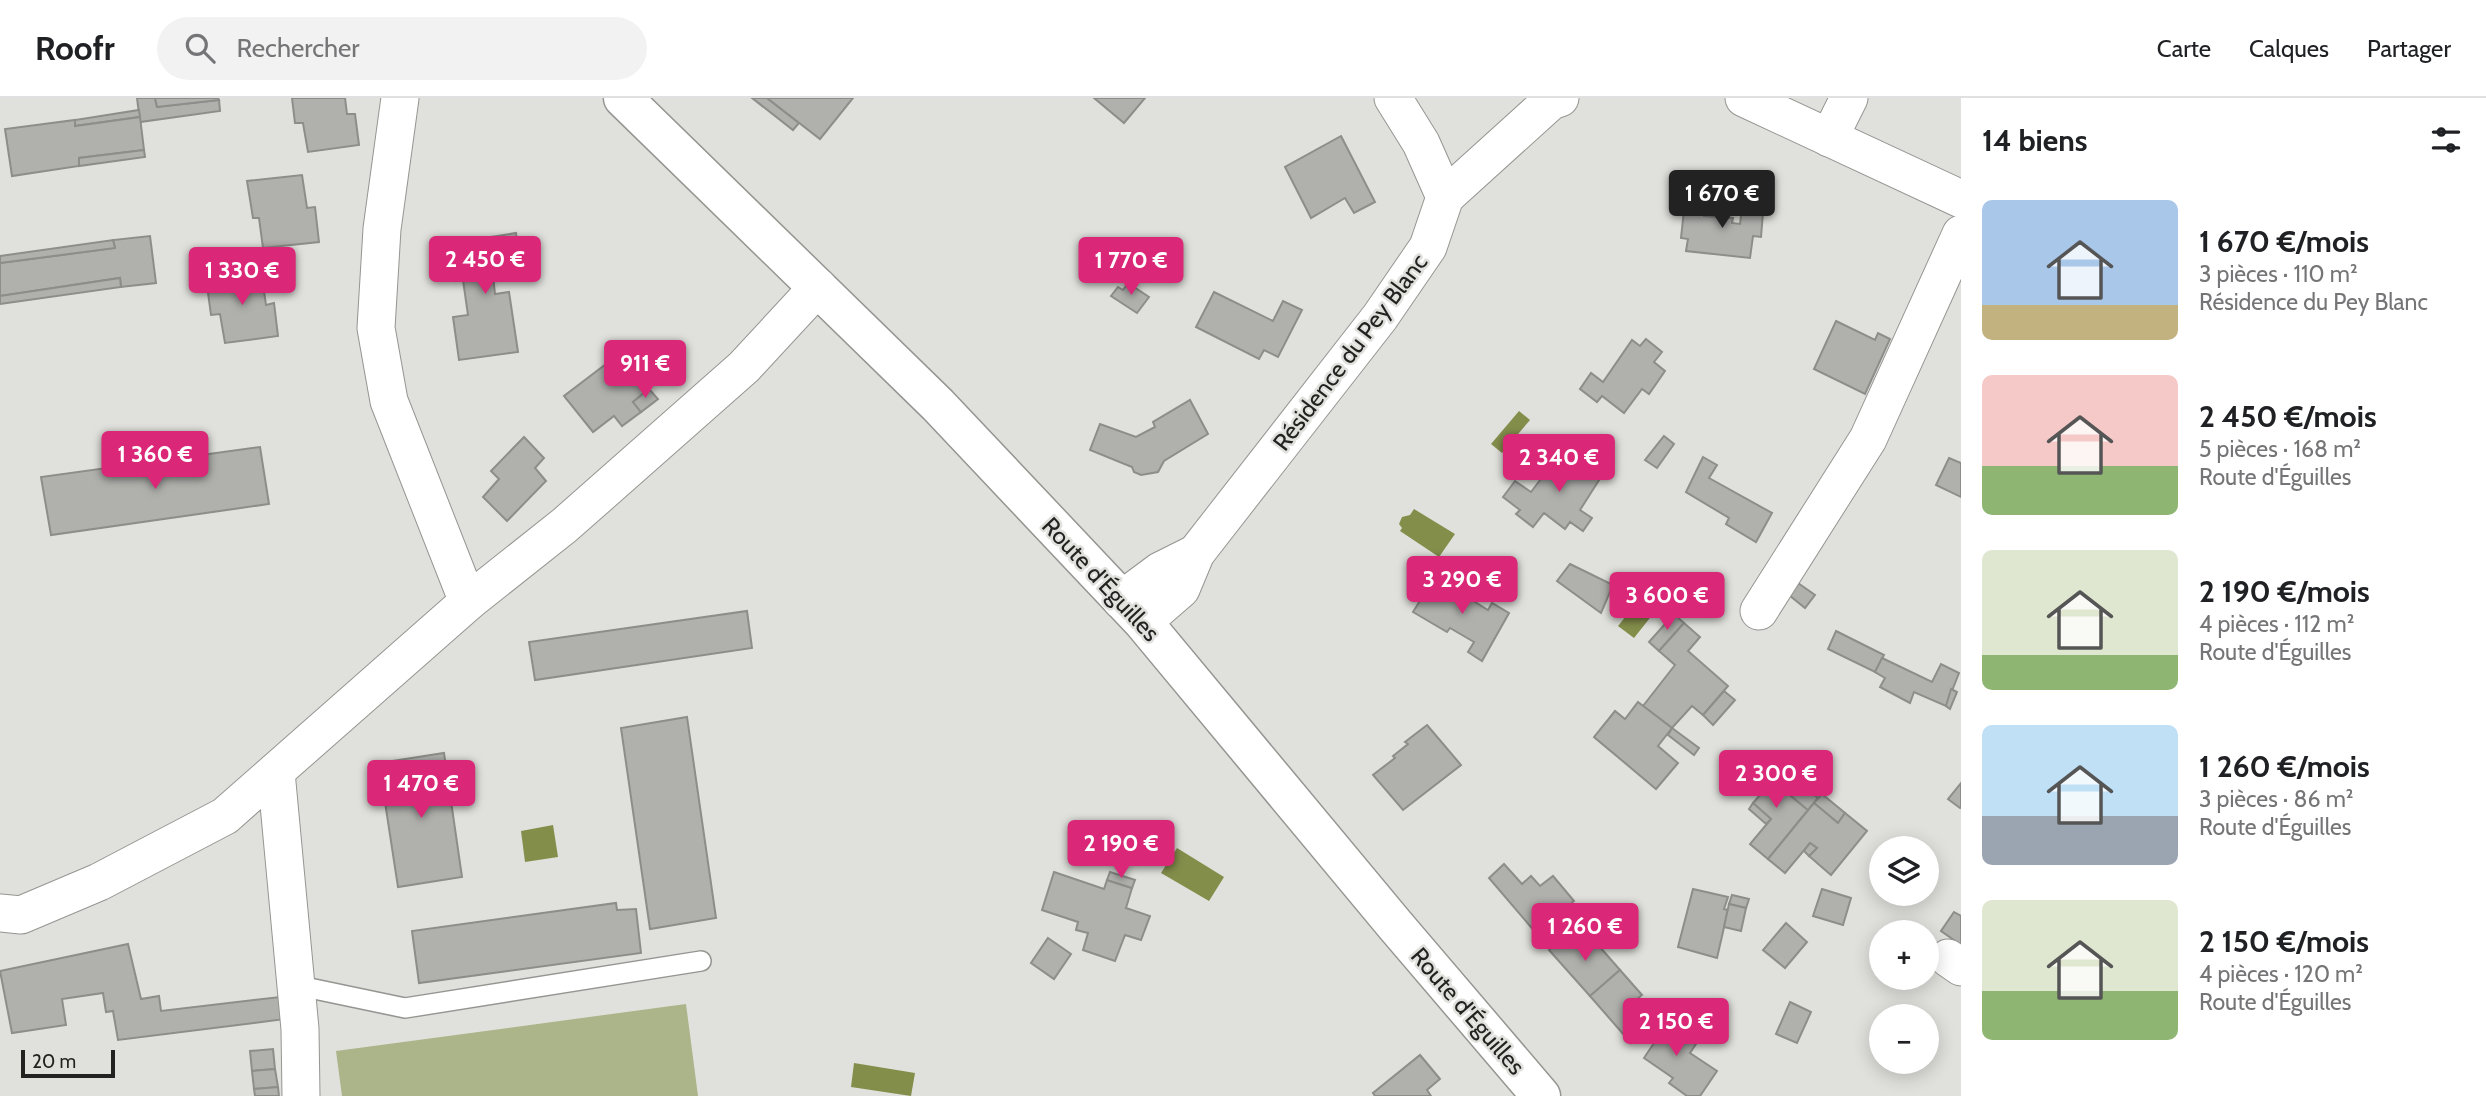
<!DOCTYPE html>
<html lang="fr">
<head>
<meta charset="utf-8">
<style>
	:root { --surface:#fff; --page:#f2f2f2; --text:#202124; --muted:#757577; --line:#e0e0e0; --accent:#db2777 }
	body { margin:0; font-family:Cabin,sans-serif; background:var(--page); color:var(--text); height:100vh; display:flex; flex-direction:column; font-size:26px; white-space:nowrap }
	* { box-sizing:border-box; margin:0 }
	p { font-size:23px; color:var(--muted) }
	.icon { flex:none; width:38px; height:38px; fill:none; stroke:currentColor; stroke-width:2; stroke-linecap:round; stroke-linejoin:round }
	.map { position:relative; flex:1; overflow:hidden }
	.side { display:flex; flex-direction:column; background:var(--surface); width:525px }
	.side>* { flex:none }
	.fabs { position:absolute; left:1869px; top:738px; display:grid; gap:14px }
	.fabs a { display:grid; place-items:center; width:70px; height:70px; border-radius:50%; background:var(--surface); box-shadow:0 4px 18px #0003; font-size:35px }
	.scale { position:absolute; left:21px; bottom:18px; width:94px; box-sizing:border-box; padding-left:7px; border:4px solid #222221; border-top:0; font-size:19px; line-height:24px; white-space:nowrap; color:#222221; -webkit-text-stroke:5px #e0e1dc; paint-order:stroke }
	.price { position:absolute; translate:-50% -60px; padding:0 16px; border-radius:7px; background:var(--accent); color:#fff; font-size:23px; line-height:46px; filter:drop-shadow(0 2px 4px #0008) }
	.price::after { content:''; position:absolute; left:50%; top:42px; width:21px; height:16px; margin-left:-10px; background:inherit; clip-path:polygon(0 0,100% 0,50% 100%) }
	.price.active { background:#222; color:#fff }
	ul { padding:0; list-style:none }
	li { display:flex; align-items:center; gap:21px; height:175px; padding:0 21px }
	li span { display:grid; place-items:center; flex:none; width:196px; height:140px; border-radius:10px; color:#555 }
	li>.icon { margin-inline-start:auto }
	span .icon { width:84px; height:84px; fill:#fffc; stroke-width:1 }
	li b { font-size:30px }
	h2 { display:flex; justify-content:space-between; align-items:center; height:84px; padding:0 21px; font-size:30px }
	header { display:flex; align-items:center; gap:42px; box-sizing:border-box; height:98px; padding:0 35px; background:var(--surface); border-bottom:2px solid var(--line) }
	header strong { font-size:33px }
	nav { display:flex; gap:38px; margin-inline-start:auto; font-size:24px }
	.search { width:490px; height:63px; background:var(--page); display:flex; align-items:center; gap:18px; box-sizing:border-box; padding:0 24px; border-radius:38px; color:var(--muted); font-size:26px }
	main { display:flex; flex:1; min-height:0 }
	.map>svg:first-child { display:block }
	.green { fill:#acb489 }
	.water { fill:#848e4b }
	.building { fill:#b0b1ad; stroke:#8d8e8a; stroke-width:2 }
	.lines { fill:none; stroke-linecap:round; stroke-linejoin:round }
	.service-casing { stroke:#959692; stroke-width:22 }
	.minor-casing { stroke:#959692; stroke-width:39 }
	.tertiary-casing { stroke:#959692; stroke-width:41 }
	.service { stroke:#fff; stroke-width:19 }
	.minor { stroke:#fff; stroke-width:37 }
	.tertiary { stroke:#fff; stroke-width:38 }
	.labels { text-anchor:middle; dominant-baseline:central; stroke-width:5; stroke-linejoin:round; paint-order:stroke }
	.street-label { font-size:24px; fill:#222221; stroke:#e0e1dc }
</style>
</head>
<body>
<header>
<strong>Roofr</strong>
<div class="search"><svg class="icon" aria-label="search" viewBox="0 0 24 24"><circle cx="10" cy="10" r="6"/><path d="M15 15l6 6"/></svg>Rechercher</div>
<nav><a>Carte</a><a>Calques</a><a>Partager</a></nav>
</header>
<main>
<div class="map">
<svg width="1961" height="998" viewBox="0 0 1961 998">
	<rect width="100%" height="100%" fill="#e0e1dc"/>
	<!-- green -->
	<polygon class="green" points="686,906 698,998 342,998 336,953"/>
	<!-- water -->
	<g class="water">
		<polygon points="1519,313 1530,322 1502,355 1491,346"/>
		<polygon points="1414,411 1455,436 1439,459 1400,433 1402,430 1399,426 1402,419 1410,417"/>
		<polygon points="1642,498 1657,511 1634,540 1618,528"/>
		<polygon points="553,727 558,759 525,764 521,733"/>
		<polygon points="1177,750 1224,779 1209,803 1161,775"/>
		<polygon points="854,965 915,975 911,998 851,989"/>
	</g>
	<!-- building -->
	<g class="building">
		<polygon points="137,0 155,0 157,9 219,2 220,13 140,24"/>
		<polygon points="155,0 218,0 219,2 157,9"/>
		<polygon points="292,0 345,0 347,16 355,16 359,47 308,54 303,25 295,25"/>
		<polygon points="752,0 767,0 799,25 793,32"/>
		<polygon points="767,0 853,0 820,41"/>
		<polygon points="1094,0 1145,0 1124,25"/>
		<polygon points="139,12 140,19 75,28 75,22"/>
		<polygon points="140,19 144,52 79,60 79,68 12,78 5,31 75,22 75,28"/>
		<polygon points="1341,38 1375,104 1354,115 1345,100 1311,120 1285,69"/>
		<polygon points="144,52 145,59 79,68 79,60"/>
		<polygon points="302,77 307,110 315,109 319,144 263,150 259,120 253,120 247,83"/>
		<polygon points="1743,101 1764,103 1761,139 1753,138 1750,160 1686,153 1688,141 1681,140 1685,103 1705,104 1704,118 1733,120 1732,125 1740,126"/>
		<polygon points="516,135 521,173 493,178 495,196 509,194 518,254 459,262 453,219 468,217 463,182 456,183 451,145"/>
		<polygon points="150,138 156,185 121,189 120,180 0,198 0,165 115,150 113,142"/>
		<polygon points="113,142 115,150 0,165 0,158"/>
		<polygon points="261,173 266,207 274,205 278,238 225,245 220,216 211,217 206,180"/>
		<polygon points="120,180 121,189 0,206 0,198"/>
		<polygon points="1128,185 1149,199 1137,215 1111,198 1118,189 1123,192"/>
		<polygon points="1214,194 1273,223 1283,203 1302,212 1278,259 1264,252 1259,261 1196,229"/>
		<polygon points="1836,223 1875,242 1878,235 1890,241 1865,296 1814,271"/>
		<polygon points="1646,241 1662,254 1654,264 1665,273 1649,296 1642,291 1624,315 1602,298 1597,304 1580,291 1591,275 1603,284 1632,242 1640,248"/>
		<polygon points="623,253 638,269 634,272 649,291 633,304 641,314 622,328 614,318 593,334 564,298"/>
		<polygon points="649,291 658,301 641,314 633,304"/>
		<polygon points="1190,302 1208,336 1164,363 1158,374 1141,377 1134,374 1132,369 1090,352 1100,326 1136,339 1155,329 1153,324"/>
		<polygon points="1664,338 1674,346 1657,370 1645,362"/>
		<polygon points="524,339 544,360 535,370 546,383 507,423 483,399 499,381 491,373"/>
		<polygon points="260,349 269,406 51,437 41,379"/>
		<polygon points="1589,354 1608,368 1580,412 1592,420 1583,433 1570,424 1565,431 1544,415 1533,429 1516,416 1520,412 1503,399 1515,383 1531,394 1556,361 1574,374"/>
		<polygon points="1703,359 1717,367 1709,380 1772,415 1756,444 1726,426 1729,420 1686,394"/>
		<polygon points="1949,360 1961,365 1961,399 1936,387"/>
		<polygon points="1570,466 1613,487 1601,515 1557,483"/>
		<polygon points="1435,479 1488,512 1492,505 1509,515 1482,563 1468,554 1474,544 1450,530 1447,534 1413,514"/>
		<polygon points="1798,485 1815,497 1805,510 1789,497"/>
		<polygon points="747,513 752,550 535,582 529,544"/>
		<polygon points="1674,516 1684,525 1659,553 1649,544"/>
		<polygon points="1684,525 1700,539 1688,553 1728,588 1703,617 1692,608 1672,630 1643,608 1675,567 1659,553"/>
		<polygon points="1836,533 1884,557 1875,574 1828,551"/>
		<polygon points="1882,560 1932,584 1941,566 1959,575 1946,608 1914,594 1910,605 1880,589 1885,580 1875,574"/>
		<polygon points="1951,591 1957,594 1950,611 1946,608"/>
		<polygon points="1724,593 1735,602 1713,627 1703,617"/>
		<polygon points="1638,604 1672,630 1658,648 1678,665 1656,691 1594,639 1615,613 1625,621"/>
		<polygon points="687,619 716,820 650,831 621,630"/>
		<polygon points="1427,627 1461,667 1403,712 1373,677 1395,660 1393,658 1408,646 1405,644"/>
		<polygon points="1672,630 1699,650 1694,657 1668,637"/>
		<polygon points="444,655 462,779 398,789 379,665"/>
		<polygon points="1772,663 1793,681 1784,692 1808,712 1768,761 1750,746 1771,721 1753,705 1767,689 1757,681"/>
		<polygon points="1793,681 1818,700 1808,712 1784,692"/>
		<polygon points="1961,685 1961,709 1960,710 1948,701"/>
		<polygon points="1822,696 1845,715 1838,725 1814,705"/>
		<polygon points="1753,705 1771,721 1766,726 1749,711"/>
		<polygon points="1814,705 1838,725 1845,715 1867,733 1831,777 1809,758 1817,750 1810,745 1785,775 1768,761"/>
		<polygon points="1810,745 1817,750 1809,758 1804,753"/>
		<polygon points="1504,766 1522,786 1531,778 1540,788 1553,778 1574,803 1536,835 1489,780"/>
		<polygon points="1054,774 1104,791 1107,782 1132,790 1126,810 1150,818 1141,842 1125,837 1115,863 1083,852 1088,835 1076,832 1078,824 1042,812"/>
		<polygon points="1110,774 1135,782 1132,790 1107,782"/>
		<polygon points="1693,791 1728,799 1724,811 1728,812 1717,860 1678,849"/>
		<polygon points="1822,791 1851,800 1843,827 1813,818"/>
		<polygon points="1732,797 1749,801 1746,810 1729,806"/>
		<polygon points="616,805 617,812 636,811 641,855 419,885 412,833"/>
		<polygon points="1729,806 1746,810 1741,833 1724,829"/>
		<polygon points="1954,814 1961,818 1961,847 1941,833"/>
		<polygon points="1786,825 1807,844 1785,870 1763,852"/>
		<polygon points="1569,834 1582,849 1592,840 1620,872 1590,898 1549,852"/>
		<polygon points="1048,840 1071,856 1054,881 1031,865"/>
		<polygon points="128,846 141,901 159,898 161,913 289,898 293,920 118,942 113,913 106,914 103,895 62,901 66,927 12,935 0,873"/>
		<polygon points="1620,872 1642,897 1631,906 1646,923 1631,945 1590,898"/>
		<polygon points="1790,904 1811,914 1797,945 1776,936"/>
		<polygon points="1652,915 1696,946 1690,955 1717,973 1700,998 1687,998 1669,985 1673,980 1644,960 1654,945 1639,934"/>
		<polygon points="273,951 275,971 252,973 250,953"/>
		<polygon points="1420,957 1440,981 1427,992 1431,998 1375,998 1373,995"/>
		<polygon points="275,971 278,989 254,991 252,973"/>
		<polygon points="278,989 279,998 255,998 254,991"/>
	</g>
	<g class="lines">
		<!-- service casing -->
		<g class="service-casing">
			<polyline id="service" points="295,887 405,910 701,863"/>
		</g>
		<!-- minor casing -->
		<g class="minor-casing">
			<g id="minor">
				<polyline points="400,0 382,131 376,230 389,303 468,504"/>
				<polyline points="1744,0 1961,101"/>
				<polyline points="1829,40 1849,0"/>
				<polyline points="1445,99 1551,3 1560,0"/>
				<polyline points="1121,502 1160,473 1196,455"/>
				<polyline points="1759,513 1868,341 1961,136"/>
				<polyline points="1143,524 1181,491 1196,455 1380,219 1428,149 1445,99 1421,45 1393,0"/>
				<polyline points="276,674 300,931 301,998"/>
				<polyline points="0,815 21,817 99,784 225,718 468,504 565,427 744,269 818,189"/>
				<polyline points="1948,860 1961,869"/>
			</g>
		</g>
		<!-- tertiary casing -->
		<g class="tertiary-casing">
			<polyline id="tertiary" points="623,0 938,307 1143,524 1395,827 1541,998"/>
		</g>
		<!-- service -->
		<use href="#service" class="service"/>
		<!-- minor -->
		<use href="#minor" class="minor"/>
		<!-- tertiary -->
		<use href="#tertiary" class="tertiary"/>
	</g>
	<g class="labels">
		<!-- street labels -->
		<g class="street-label">
			<text transform="translate(1350 254) rotate(-53)">Résidence du Pey Blanc</text>
			<text transform="translate(1101 481) rotate(47)">Route d'Éguilles</text>
			<text transform="translate(1468 913) rotate(49)">Route d'Éguilles</text>
		</g>
	</g>
</svg>
<div class="fabs">
<a><svg class="icon" aria-label="layers" viewBox="0 0 24 24"><path d="M12 4l9 5-9 5-9-5zM3 14l9 5 9-5"/></svg></a>
<a>+</a>
<a>−</a>
</div>
<div class="scale">20 m</div>
<b class="price active" style="left:1722px;top:132px">1 670 €</b>
<b class="price" style="left:485px;top:198px">2 450 €</b>
<b class="price" style="left:1131px;top:199px">1 770 €</b>
<b class="price" style="left:242px;top:209px">1 330 €</b>
<b class="price" style="left:645px;top:302px">911 €</b>
<b class="price" style="left:155px;top:393px">1 360 €</b>
<b class="price" style="left:1559px;top:396px">2 340 €</b>
<b class="price" style="left:1462px;top:518px">3 290 €</b>
<b class="price" style="left:1667px;top:534px">3 600 €</b>
<b class="price" style="left:1776px;top:712px">2 300 €</b>
<b class="price" style="left:421px;top:722px">1 470 €</b>
<b class="price" style="left:1121px;top:782px">2 190 €</b>
<b class="price" style="left:1585px;top:865px">1 260 €</b>
<b class="price" style="left:1676px;top:960px">2 150 €</b>
</div>
<section class="side">
<h2>14 biens<svg class="icon" aria-label="filters" viewBox="0 0 24 24"><path d="M4 7h16M4 17h16"/><circle cx="9" cy="7" r="2"/><circle cx="15" cy="17" r="2"/></svg></h2>
<ul>
<li><span style="background:linear-gradient(#a9c7e8 75%,#c2b280 0)"><svg class="icon" aria-label="home" viewBox="0 0 24 24"><path d="M3 11l9-7 9 7M6 9v11h12V9"/></svg></span><div><b>1 670 €/mois</b><p>3 pièces · 110 m²</p><p>Résidence du Pey Blanc</p></div></li>
<li><span style="background:linear-gradient(#f6c9c9 65%,#8fb573 0)"><svg class="icon" aria-label="home" viewBox="0 0 24 24"><path d="M3 11l9-7 9 7M6 9v11h12V9"/></svg></span><div><b>2 450 €/mois</b><p>5 pièces · 168 m²</p><p>Route d'Éguilles</p></div></li>
<li><span style="background:linear-gradient(#dfe7d0 75%,#8fb573 0)"><svg class="icon" aria-label="home" viewBox="0 0 24 24"><path d="M3 11l9-7 9 7M6 9v11h12V9"/></svg></span><div><b>2 190 €/mois</b><p>4 pièces · 112 m²</p><p>Route d'Éguilles</p></div></li>
<li><span style="background:linear-gradient(#bfe0f5 65%,#9aa5b1 0)"><svg class="icon" aria-label="home" viewBox="0 0 24 24"><path d="M3 11l9-7 9 7M6 9v11h12V9"/></svg></span><div><b>1 260 €/mois</b><p>3 pièces · 86 m²</p><p>Route d'Éguilles</p></div></li>
<li><span style="background:linear-gradient(#dfe7d0 65%,#8fb573 0)"><svg class="icon" aria-label="home" viewBox="0 0 24 24"><path d="M3 11l9-7 9 7M6 9v11h12V9"/></svg></span><div><b>2 150 €/mois</b><p>4 pièces · 120 m²</p><p>Route d'Éguilles</p></div></li>
</ul>
</section>
</main>
</body>
</html>
